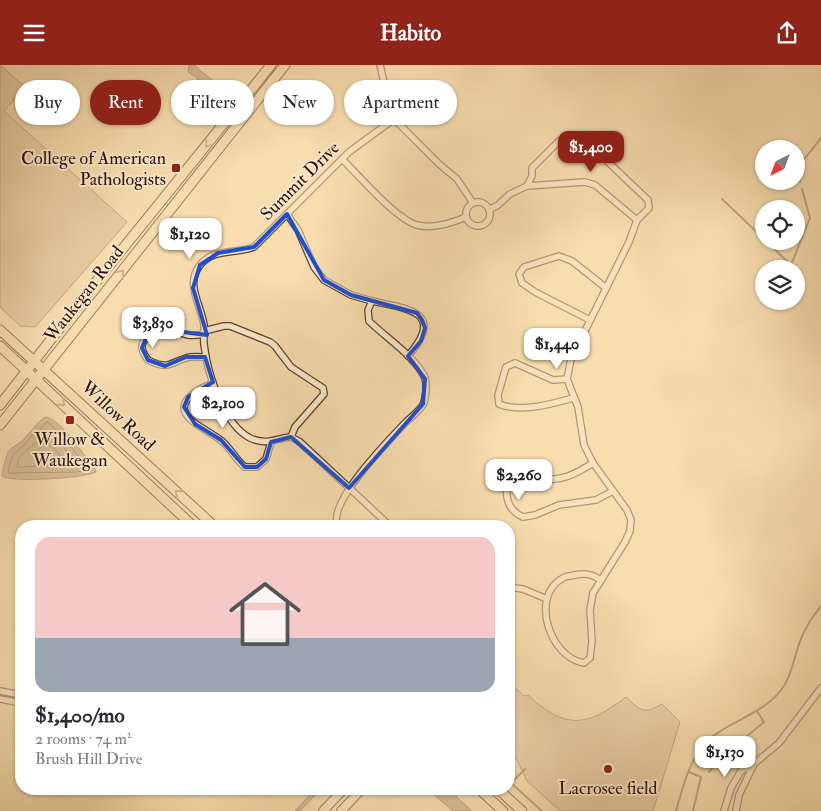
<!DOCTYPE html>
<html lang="en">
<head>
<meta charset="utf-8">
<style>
	:root { --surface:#fff; --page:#f2f2f3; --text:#2b2b33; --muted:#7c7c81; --line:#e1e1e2; --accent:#8f2418 }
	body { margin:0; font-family:"IM FELL Double Pica",serif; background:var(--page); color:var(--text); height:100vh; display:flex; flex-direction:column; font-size:19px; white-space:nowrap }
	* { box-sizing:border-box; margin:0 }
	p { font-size:16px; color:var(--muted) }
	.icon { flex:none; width:28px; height:28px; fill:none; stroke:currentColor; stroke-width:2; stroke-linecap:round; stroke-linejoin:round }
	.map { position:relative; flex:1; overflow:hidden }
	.sheet { position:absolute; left:15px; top:455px; width:500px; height:275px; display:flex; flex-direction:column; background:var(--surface); border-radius:20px; box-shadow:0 1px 4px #0004 }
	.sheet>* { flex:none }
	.hud { position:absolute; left:15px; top:15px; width:500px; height:45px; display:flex; gap:10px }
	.needle { width:32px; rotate:222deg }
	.tools { position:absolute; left:755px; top:75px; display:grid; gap:10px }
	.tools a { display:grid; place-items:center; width:50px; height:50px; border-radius:50%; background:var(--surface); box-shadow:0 1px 4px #0004; font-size:25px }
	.price { position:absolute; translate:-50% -42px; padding:0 11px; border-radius:10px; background:#fff; color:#222; font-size:16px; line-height:32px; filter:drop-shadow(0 1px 2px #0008) }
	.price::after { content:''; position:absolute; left:50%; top:30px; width:15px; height:11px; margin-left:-8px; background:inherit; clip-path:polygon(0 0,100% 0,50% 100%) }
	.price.selected { background:var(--accent); color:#fff }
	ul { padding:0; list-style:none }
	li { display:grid; align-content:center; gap:10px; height:265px; padding:0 20px }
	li+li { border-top:1px solid var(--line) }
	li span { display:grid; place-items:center; height:155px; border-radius:15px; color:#555 }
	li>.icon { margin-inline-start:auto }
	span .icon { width:90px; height:90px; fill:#fffc; stroke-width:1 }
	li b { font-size:21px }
	.pill { padding:0 18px; border-radius:22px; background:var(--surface); box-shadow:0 1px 4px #0004; font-size:18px; line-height:45px }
	.pill.selected { background:var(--accent); color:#fff }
	header { display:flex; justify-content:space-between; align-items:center; height:65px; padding:0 20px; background:var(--accent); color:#fff; font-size:22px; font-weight:700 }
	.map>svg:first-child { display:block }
	.green { fill:#d5ba91; stroke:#80644a }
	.water { fill:#b29774; stroke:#7c6046 }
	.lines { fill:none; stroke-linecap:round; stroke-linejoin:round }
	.shore { stroke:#6e523b; stroke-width:1 }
	.stream { stroke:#7c6046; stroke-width:2 }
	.minor-casing { stroke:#5e422d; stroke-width:8 }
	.secondary-casing { stroke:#2b0e02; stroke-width:10 }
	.primary-casing { stroke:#2b0e02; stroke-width:11 }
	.minor { stroke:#fae9ca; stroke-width:5.5 }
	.secondary { stroke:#fae9ca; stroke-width:8 }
	.primary { stroke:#f8ddae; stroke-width:9 }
	.oneway { stroke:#9c8061 }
	.marked { fill:none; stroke:#1d4ed8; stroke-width:4; stroke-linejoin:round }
	.poi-dot { fill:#8f2418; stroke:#fae9ca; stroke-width:2 }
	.labels { text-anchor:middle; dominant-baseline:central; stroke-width:4; stroke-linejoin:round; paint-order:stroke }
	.poi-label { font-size:18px; fill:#2b0e02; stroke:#fae9ca }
	.street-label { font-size:18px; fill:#2b0e02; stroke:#fae9ca }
</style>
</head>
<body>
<header><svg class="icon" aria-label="menu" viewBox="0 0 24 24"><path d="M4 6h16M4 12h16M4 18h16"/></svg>Habito<svg class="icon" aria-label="share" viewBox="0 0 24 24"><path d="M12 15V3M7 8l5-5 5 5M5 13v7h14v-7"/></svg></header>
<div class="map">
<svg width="821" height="746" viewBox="0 0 821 746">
	<rect width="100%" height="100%" fill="#f8ddae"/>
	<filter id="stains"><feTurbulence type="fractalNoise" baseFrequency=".004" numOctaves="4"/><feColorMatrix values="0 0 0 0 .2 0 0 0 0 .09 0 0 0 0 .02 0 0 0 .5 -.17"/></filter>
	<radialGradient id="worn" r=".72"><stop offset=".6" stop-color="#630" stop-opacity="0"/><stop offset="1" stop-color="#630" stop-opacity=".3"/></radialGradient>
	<!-- green -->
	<g class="green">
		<polygon points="0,0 25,22 4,46 127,157 35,262 20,261 0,242"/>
		<path d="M509 617 524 631 528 630C565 665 587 662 626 632 640 645 643 650 662 639L680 657 653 746H560L527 716 509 678Z"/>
	</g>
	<!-- water -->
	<g class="water">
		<path d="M189 0H195L197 3C210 14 234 25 216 44L209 42 196 29V23L199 17 197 13 188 7Z"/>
		<path d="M46 352C62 355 84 391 95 404L96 407C86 413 10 418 2 411 3 404 5 394 8 387 11 382 16 381 21 377 28 371 38 355 46 352Z"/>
		<polygon points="315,724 321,724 300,746 295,746"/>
		<polygon points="427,724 448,724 472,746 453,746"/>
	</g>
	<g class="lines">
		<!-- shore -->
		<g class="shore">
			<path d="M206 17C215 22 220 29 214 39L212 38 201 27 204 19Z"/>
			<polygon points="47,357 59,367 87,402 87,405 77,407 9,408 8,405 13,389 25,380 32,370 39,366"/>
			<path d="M48 366 55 371 75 397V400L17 402 19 392C29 384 38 375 48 366Z"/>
			<polygon points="48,377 60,390 60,393 34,394 34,391 42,381"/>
		</g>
		<!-- stream -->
		<g class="stream">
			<polyline points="800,117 798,102 821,73"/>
			<polyline points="722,134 764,174"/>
			<polyline points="766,176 791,200 810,153 802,124"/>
			<polyline points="525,704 511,718 542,746"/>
			<polyline points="689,707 701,712 693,746"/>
			<polyline points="709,707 723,691 764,657 757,646"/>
			<path d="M676 746C682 725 688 700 702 682 722 657 761 652 782 624 793 609 794 590 801 574 806 561 813 551 821 541"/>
		</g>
		<!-- minor casing -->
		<g class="minor-casing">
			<g id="minor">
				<polyline points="380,0 387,31 394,54 439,99 457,114 473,138"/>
				<path d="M343 95C359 111 397 155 417 160 432 164 452 158 466 152"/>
				<polyline points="527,121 585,117 595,120 637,155"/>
				<circle cx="478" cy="149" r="12"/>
				<path d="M489 145 498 140 510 129 527 121 532 111V103L559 76 569 74H576L588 78 648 135 649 143 637 155 629 177 571 294 567 314 578 342 584 380 593 398 627 445 631 455 630 466 625 477 593 528 590 545 592 576 590 593 584 598C550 593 529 531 563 513 566 511 571 511 575 510 584 508 593 509 600 515"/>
				<path d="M287 149 298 165 314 202 324 215 351 230 372 236 368 245 369 256C385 272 417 293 425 313 427 320 426 333 423 340 418 347 410 353 404 359 388 376 326 439 338 461"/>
				<path d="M372 236C409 244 446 247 408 291"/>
				<polyline points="590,255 535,227 522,218 519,209 524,202 559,191 572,196 606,223"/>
				<polyline points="204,266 224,261 230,261 270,277 275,281 291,302 323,323 324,329 295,362 291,372"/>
				<path d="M204 269C199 270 193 271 188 270 171 266 159 256 145 274 139 282 143 288 148 295 169 305 167 299 186 293 192 291 200 292 206 292"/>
				<path d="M567 314 553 315 515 298 506 302 498 330 499 339C520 348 552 339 573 333"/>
				<path d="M213 318C194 326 169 340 196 359 205 365 214 370 222 376 231 384 236 395 245 402H257L266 394 271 377"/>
				<path d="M291 372C276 373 267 381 250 373 223 359 207 307 204 279 203 273 205 266 204 260 201 239 184 218 201 199 214 183 237 189 254 182L349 87 394 54"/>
				<polyline points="291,372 300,377 390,461"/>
				<path d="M593 398C583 404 573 411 561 413 544 417 524 410 507 418 505 433 509 446 523 452L535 450 559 440 596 435 613 426"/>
				<polyline points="509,522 523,524 547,534"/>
				<polyline points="0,626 21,630"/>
				<polyline points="0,634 21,638"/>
				<polyline points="724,746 731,723 741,706 754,699 779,678 821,623"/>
				<polyline points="736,746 739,730 753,701"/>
			</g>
		</g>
		<!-- secondary casing -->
		<g class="secondary-casing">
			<g id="secondary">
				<polyline points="323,746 344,724"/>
				<polyline points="341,746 362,724"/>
			</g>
		</g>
		<!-- primary casing -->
		<g class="primary-casing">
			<g id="primary">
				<polyline points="0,265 214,461"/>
				<polyline points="0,281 193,461"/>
				<polyline points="0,340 91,223 271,0"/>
				<polyline points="0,360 285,0"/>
				<polyline points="479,724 503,746"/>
				<polyline points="498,724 522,746"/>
			</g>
		</g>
		<!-- minor -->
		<use href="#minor" class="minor"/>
		<!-- secondary -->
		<use href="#secondary" class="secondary"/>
		<!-- primary -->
		<use href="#primary" class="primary"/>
	</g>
	<!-- one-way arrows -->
	<defs><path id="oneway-chevron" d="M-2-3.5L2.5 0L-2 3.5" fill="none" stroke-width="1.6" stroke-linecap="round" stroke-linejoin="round" transform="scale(1.25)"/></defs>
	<g class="oneway">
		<use href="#oneway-chevron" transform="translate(208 79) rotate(128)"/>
		<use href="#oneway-chevron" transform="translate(121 208) rotate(-52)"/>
		<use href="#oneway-chevron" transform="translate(62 338) rotate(43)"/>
		<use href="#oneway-chevron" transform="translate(178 428) rotate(-137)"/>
	</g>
	<!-- marked area -->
	<path d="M0 0H821V746H0ZM287 149 324 215 351 230 417 248 422 255 425 263 421 276 408 291 425 314 423 339 349 423 291 372 271 377 266 394 257 402H245L221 375 195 359 184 342 188 332 213 317 205 292H186L165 301 148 295 142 283 146 273 158 264 207 270 193 223 200 200 218 188 254 182Z" fill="#f8ddae" fill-opacity=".55" fill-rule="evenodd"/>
	<path class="marked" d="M287 149 324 215 351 230 417 248 422 255 425 263 421 276 408 291 425 314 423 339 349 423 291 372 271 377 266 394 257 402H245L221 375 195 359 184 342 188 332 213 317 205 292H186L165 301 148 295 142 283 146 273 158 264 207 270 193 223 200 200 218 188 254 182Z"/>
	<!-- markers -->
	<g class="poi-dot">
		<rect x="171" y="98" width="10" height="10" rx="2.5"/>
		<rect x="65" y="350" width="10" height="10" rx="2.5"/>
		<circle cx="608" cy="704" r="5"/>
	</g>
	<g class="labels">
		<!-- poi labels -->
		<g class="poi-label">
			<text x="166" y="93" text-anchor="end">College of American<tspan x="166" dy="21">Pathologists</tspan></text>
			<text x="70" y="374">Willow &amp;<tspan x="70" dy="21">Waukegan</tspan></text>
			<text x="608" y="723">Lacrosee field</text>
		</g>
		<!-- street labels -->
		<g class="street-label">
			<text transform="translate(300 116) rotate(-45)">Summit Drive</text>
			<text transform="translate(84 229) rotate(-52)">Waukegan Road</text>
			<text transform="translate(118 351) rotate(43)">Willow Road</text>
		</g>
	</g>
	<rect width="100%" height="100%" filter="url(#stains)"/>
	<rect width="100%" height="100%" fill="url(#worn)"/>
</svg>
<div class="tools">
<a><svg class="needle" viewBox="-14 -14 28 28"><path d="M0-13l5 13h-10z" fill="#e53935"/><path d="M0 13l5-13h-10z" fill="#7c7c81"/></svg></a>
<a><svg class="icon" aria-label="locate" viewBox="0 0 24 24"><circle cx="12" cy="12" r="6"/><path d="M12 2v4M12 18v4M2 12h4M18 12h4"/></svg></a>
<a><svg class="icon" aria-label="layers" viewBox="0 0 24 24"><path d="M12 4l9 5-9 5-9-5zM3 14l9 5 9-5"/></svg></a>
</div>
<b class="price selected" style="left:591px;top:108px">$1,400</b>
<b class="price" style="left:190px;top:195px">$1,120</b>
<b class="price" style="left:153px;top:284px">$3,830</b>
<b class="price" style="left:557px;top:305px">$1,440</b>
<b class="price" style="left:223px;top:364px">$2,100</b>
<b class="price" style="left:519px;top:436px">$2,260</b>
<b class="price" style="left:725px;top:713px">$1,130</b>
<div class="hud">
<a class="pill">Buy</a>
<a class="pill selected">Rent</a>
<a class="pill">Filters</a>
<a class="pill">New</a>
<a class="pill">Apartment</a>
</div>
<section class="sheet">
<ul>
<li><span style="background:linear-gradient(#f6c9c9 65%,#9aa5b1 0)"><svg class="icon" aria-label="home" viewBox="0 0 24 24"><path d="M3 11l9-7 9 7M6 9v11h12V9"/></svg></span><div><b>$1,400/mo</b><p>2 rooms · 74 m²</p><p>Brush Hill Drive</p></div></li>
</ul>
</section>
</div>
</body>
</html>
